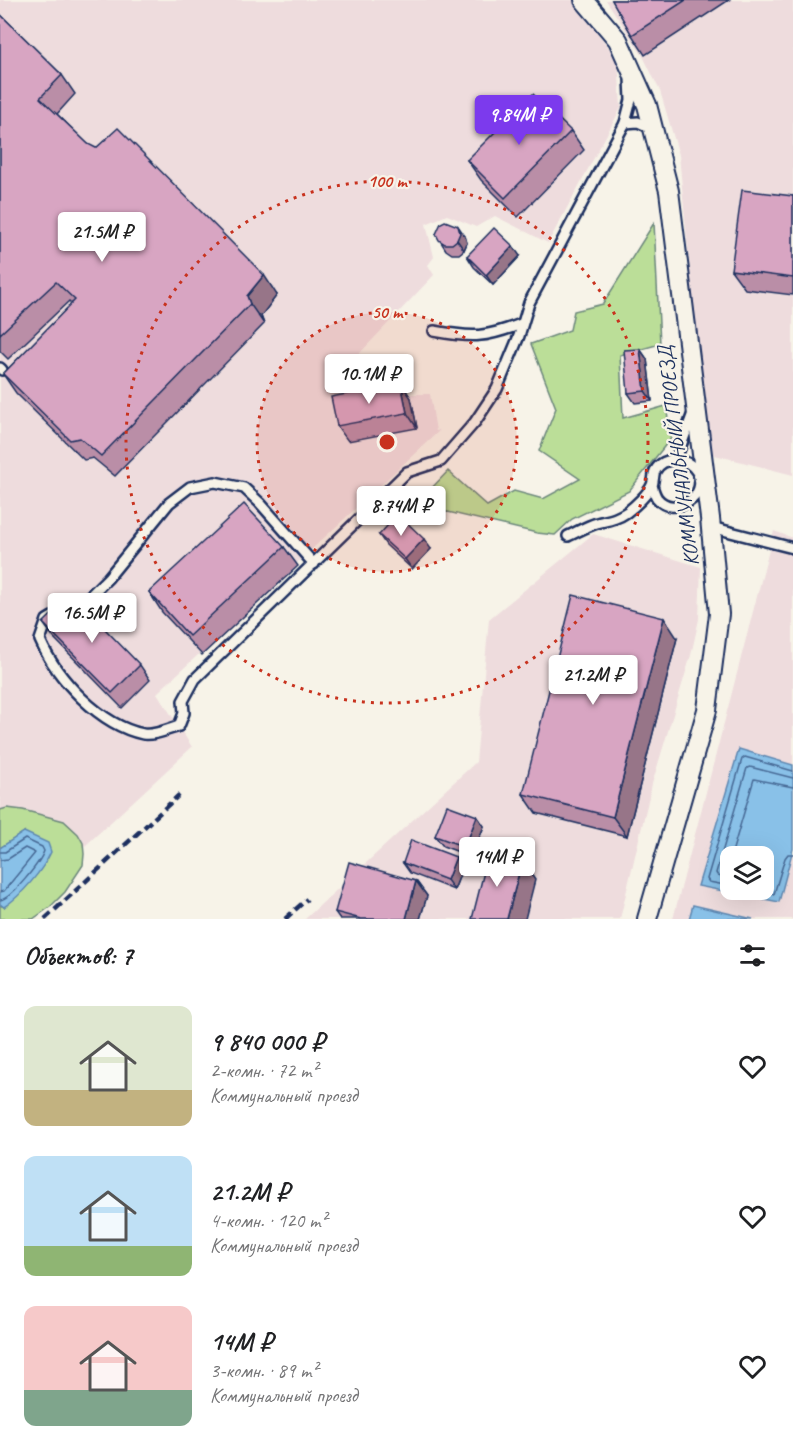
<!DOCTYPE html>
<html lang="ru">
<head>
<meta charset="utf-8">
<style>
	:root { --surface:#fff; --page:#f6f6f6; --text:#202124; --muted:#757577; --accent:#7c3aed }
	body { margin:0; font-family:Caveat,sans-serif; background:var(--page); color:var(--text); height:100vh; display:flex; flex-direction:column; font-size:22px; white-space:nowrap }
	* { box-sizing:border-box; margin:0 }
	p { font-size:20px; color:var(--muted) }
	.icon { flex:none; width:33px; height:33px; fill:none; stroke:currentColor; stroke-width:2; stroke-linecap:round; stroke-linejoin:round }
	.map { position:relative; height:919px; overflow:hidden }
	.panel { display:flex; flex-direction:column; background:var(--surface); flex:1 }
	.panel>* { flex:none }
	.tools { position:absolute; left:720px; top:846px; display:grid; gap:12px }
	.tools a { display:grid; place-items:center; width:54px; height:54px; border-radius:12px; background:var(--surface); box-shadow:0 6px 24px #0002; font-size:30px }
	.price { position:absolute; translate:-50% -51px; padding:0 14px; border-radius:6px; background:#fff; color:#222; font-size:20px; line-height:39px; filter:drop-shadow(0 2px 3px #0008) }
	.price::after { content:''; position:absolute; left:50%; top:36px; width:18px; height:14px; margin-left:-9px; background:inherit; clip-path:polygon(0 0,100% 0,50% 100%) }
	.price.selected { background:var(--accent); color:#fff }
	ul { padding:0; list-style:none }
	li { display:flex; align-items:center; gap:18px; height:150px; padding:0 24px }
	li span { display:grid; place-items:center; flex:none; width:168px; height:120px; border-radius:12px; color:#555 }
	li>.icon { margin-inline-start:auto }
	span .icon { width:72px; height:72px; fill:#fffc; stroke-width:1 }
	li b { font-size:26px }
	h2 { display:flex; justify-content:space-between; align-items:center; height:72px; padding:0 24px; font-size:26px }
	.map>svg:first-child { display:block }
	.built { fill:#eedcdd; fill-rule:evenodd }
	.green { fill:#bbde98; stroke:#6b867b; stroke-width:1.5 }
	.water { fill:#89c1e8; stroke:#5d87b1; stroke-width:1.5; fill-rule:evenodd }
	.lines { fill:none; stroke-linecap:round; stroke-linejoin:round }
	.shore { stroke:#476995; stroke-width:1.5 }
	.service-casing { stroke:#1b2f5e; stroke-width:14 }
	.minor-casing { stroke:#1b2f5e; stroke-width:22 }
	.service { stroke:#f7f3e8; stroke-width:9 }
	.minor { stroke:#f7f3e8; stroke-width:18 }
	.rail { stroke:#1b2f5e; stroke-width:4.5; stroke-dasharray:9 4.5; stroke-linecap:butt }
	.wall { fill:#ba8ea7; stroke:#1b2f5e; stroke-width:1.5 }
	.shaded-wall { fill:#977488; stroke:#1b2f5e; stroke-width:1.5 }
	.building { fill:#d8a5c2; stroke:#1b2f5e; stroke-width:1.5 }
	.ring { fill:none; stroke:#c8321e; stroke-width:3; stroke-dasharray:3 6 }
	.labels { text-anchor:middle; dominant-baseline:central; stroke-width:4.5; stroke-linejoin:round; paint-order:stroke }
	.street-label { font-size:21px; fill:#1b2f5e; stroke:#f7f3e8 }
	.centre { fill:#c8321e; stroke:#f7f3e8; stroke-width:3 }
	.ring-label { font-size:18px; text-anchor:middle; font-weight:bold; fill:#c8321e; stroke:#f7f3e8; stroke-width:4.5; stroke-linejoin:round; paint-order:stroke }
</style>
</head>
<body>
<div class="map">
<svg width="793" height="919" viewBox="0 0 793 919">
	<rect width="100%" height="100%" fill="#f7f3e8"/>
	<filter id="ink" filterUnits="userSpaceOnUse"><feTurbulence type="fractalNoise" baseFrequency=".0167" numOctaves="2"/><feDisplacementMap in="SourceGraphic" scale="12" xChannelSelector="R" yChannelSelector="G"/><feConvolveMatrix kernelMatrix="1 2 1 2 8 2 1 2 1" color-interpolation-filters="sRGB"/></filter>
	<g filter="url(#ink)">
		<!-- built -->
		<g class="built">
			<polygon points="0,0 573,0 618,60 621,108 548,243 495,216 476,227 447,215 426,224 434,257 428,265 434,275 358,355 370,394 430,394 436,431 440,430 157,693 192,747 6,919 0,919"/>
			<polygon points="606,0 793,0 793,475 707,453 679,155 660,91 643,56"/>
			<path d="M774 531 793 538V919H673ZM730 856H764V890H730Z"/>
			<polygon points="593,534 701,567 699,619 691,655 652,784 620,919 305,919 476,762 489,619"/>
		</g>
		<!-- green -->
		<g class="green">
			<polygon points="654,223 660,344 620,355 623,418 666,406 671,438 629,491 572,519 555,535 537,533 448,512 408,513 448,471 487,506 514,491 543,499 580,479 539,451 556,408 531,344 570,330 574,311 603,304"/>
			<polygon points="7,808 23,810 64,821 78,834 83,843 84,854 83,865 65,892 50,907 33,919 0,919 0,905 4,907 24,832 0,848 0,810"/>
		</g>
		<!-- water -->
		<g class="water">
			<path d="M739 749 793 765V849L779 902 698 886ZM764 856V890H730V856Z"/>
			<path d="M24 832 48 843 51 852C43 870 21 896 4 907L0 904V848Z"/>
			<polygon points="693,905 753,919 689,919"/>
		</g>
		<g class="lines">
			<!-- shore -->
			<g class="shore">
				<path d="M0 852H5L25 839 42 847 44 851C40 863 11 899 0 900"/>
				<polyline points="731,856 754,779 793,787"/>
				<polyline points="0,860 8,859 25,848 35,853 4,891 0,892"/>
				<polyline points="730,879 718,876 716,873 747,768 750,767 793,778"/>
				<polyline points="730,886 709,882 707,879 742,759 745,757 793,771"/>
				<polyline points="746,890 774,894 785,858 788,854 793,854"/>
			</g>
			<!-- service casing -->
			<g class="service-casing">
				<g id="service">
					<polyline points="625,123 638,122 653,129"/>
					<path d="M434 331C473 338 485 338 521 324"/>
					<polyline points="0,368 2,370"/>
					<polyline points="676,459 693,413"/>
					<polyline points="711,527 793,548"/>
					<path d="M568 536C577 532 587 526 597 523 609 520 617 519 627 512 635 506 648 494 652 485 654 481 653 475 655 471 664 455 688 457 697 472 710 496 674 519 657 498 655 495 653 489 652 485"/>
					<polyline points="69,607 89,597 108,578 169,503 190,487 215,482 244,488 260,503 314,564"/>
					<path d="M52 617 47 620 40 640C57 679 100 725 143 734 153 736 169 729 179 726L184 713 183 701 195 679 407 472 441 461 475 422 497 389 519 336 529 303 625 123 631 100 630 78"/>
				</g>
			</g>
			<!-- minor casing -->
			<g class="minor-casing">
				<polyline id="minor" points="584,0 618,40 647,105 669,191 710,518 719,614 707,710 647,919"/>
			</g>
			<!-- service -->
			<use href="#service" class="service"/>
			<!-- minor -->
			<use href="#minor" class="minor"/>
			<!-- rail -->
			<g class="rail">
				<polyline points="45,919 179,795"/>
				<polyline points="285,919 307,899"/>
			</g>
		</g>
		<!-- wall -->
		<g class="wall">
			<polygon points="612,0 729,0 645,55 632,35"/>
			<polygon points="0,14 62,75 75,94 57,114 88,144 277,295 261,316 264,324 115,476 93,458 84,460 16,393 3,374 72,304 69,301 8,359 0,351"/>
			<polygon points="571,131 584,150 518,217 481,180 467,160"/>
			<polygon points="793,196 793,295 745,289 731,270"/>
			<polygon points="436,234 465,236 467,243 464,250 459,254 452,254 446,250"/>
			<polygon points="467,256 520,256 493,285 474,267"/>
			<polygon points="640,349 647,359 652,401 635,403 628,393"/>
			<polygon points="401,383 411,398 417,428 348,441 337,426"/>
			<polygon points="379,535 431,549 412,569 386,545"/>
			<polygon points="284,547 298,566 202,655 162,612 149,592"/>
			<polygon points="43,623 140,665 150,680 122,708 54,638"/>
			<polygon points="677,638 627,836 536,813 523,794"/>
			<polygon points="477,816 484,826 472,857 443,846 435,836"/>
			<polygon points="403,863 463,867 454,890 410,873"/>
			<polygon points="416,881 427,896 420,919 340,919 335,912"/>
		</g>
		<!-- shaded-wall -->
		<g class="shaded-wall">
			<polygon points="458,226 465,236 467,243 464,250 457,240"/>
			<polygon points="513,246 520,256 493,285 486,275"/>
			<polygon points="264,275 277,295 261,316 264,324 250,304 247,296"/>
			<polygon points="640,349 647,359 652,401 645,391"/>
			<polygon points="401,383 411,398 417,428 407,413"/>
			<polygon points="424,539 431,549 412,569 405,559"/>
			<polygon points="664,618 677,638 627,836 613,817"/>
			<polygon points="477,816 484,826 472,857 465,847"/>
			<polygon points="456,857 463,867 454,890 447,880"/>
			<polygon points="522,861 535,880 525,919 507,919"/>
			<polygon points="416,881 427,896 420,919 406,919"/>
		</g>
		<!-- building -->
		<g class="building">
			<polygon points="612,0 686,0 632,35"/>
			<polygon points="0,14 62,75 40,98 88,144 96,148 118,128 264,275 247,296 250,304 101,456 80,438 70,440 3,374 75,300 56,282 0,334"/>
			<polygon points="533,94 571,131 505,198 467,160"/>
			<polygon points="742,190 793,196 793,278 731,270"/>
			<polygon points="445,221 458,226 460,233 457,240 452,244 445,244 439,240 436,234 441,223"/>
			<polygon points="494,228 513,246 486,275 467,256"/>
			<polygon points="640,349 645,391 628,393 624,350"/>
			<polygon points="401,383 407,413 337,426 331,397"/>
			<polygon points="244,504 284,547 189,636 149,592"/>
			<polygon points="398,514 424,539 405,559 379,535"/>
			<polygon points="72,595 140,665 112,693 43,623"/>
			<polygon points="573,595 664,618 613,817 523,794"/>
			<polygon points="447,805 477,816 465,847 435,836"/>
			<polygon points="411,840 456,857 447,880 403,863"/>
			<polygon points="489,852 522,861 507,919 472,919"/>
			<polygon points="349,862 416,881 406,919 361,919 335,912"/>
		</g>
	</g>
	<!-- distance rings -->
	<circle cx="387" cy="442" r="130" fill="#c8321e" fill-opacity=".12"/>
	<g class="ring">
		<circle cx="387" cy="442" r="130"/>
		<circle cx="387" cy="442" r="261"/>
	</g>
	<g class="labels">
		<!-- street labels -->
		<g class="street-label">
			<text transform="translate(678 456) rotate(-97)">КОММУНАЛЬНЫЙ ПРОЕЗД</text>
		</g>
	</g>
	<circle cx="387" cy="442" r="9" class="centre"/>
	<g class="ring-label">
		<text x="387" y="187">100 m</text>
		<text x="387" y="318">50 m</text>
	</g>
</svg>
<div class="tools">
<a><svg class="icon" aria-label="layers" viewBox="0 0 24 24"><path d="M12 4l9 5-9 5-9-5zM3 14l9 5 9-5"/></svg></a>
</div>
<b class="price selected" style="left:519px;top:146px">9.84M ₽</b>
<b class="price" style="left:102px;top:263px">21.5M ₽</b>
<b class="price" style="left:369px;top:405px">10.1M ₽</b>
<b class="price" style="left:401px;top:537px">8.74M ₽</b>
<b class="price" style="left:92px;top:644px">16.5M ₽</b>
<b class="price" style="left:593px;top:706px">21.2M ₽</b>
<b class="price" style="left:497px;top:888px">14M ₽</b>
</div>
<section class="panel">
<h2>Объектов: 7<svg class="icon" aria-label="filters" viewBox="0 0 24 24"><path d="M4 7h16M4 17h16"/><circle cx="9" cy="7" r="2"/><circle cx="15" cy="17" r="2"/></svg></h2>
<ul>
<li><span style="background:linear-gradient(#dfe7d0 70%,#c2b280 0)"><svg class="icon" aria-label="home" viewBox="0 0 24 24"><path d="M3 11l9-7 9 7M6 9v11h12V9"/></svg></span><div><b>9 840 000 ₽</b><p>2-комн. · 72 m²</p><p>Коммунальный проезд</p></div><svg class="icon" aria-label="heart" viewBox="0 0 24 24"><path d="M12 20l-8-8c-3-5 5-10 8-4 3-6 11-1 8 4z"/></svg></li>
<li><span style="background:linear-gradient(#bfe0f5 75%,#8fb573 0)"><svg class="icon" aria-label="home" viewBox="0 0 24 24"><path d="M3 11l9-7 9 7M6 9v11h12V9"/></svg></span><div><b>21.2M ₽</b><p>4-комн. · 120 m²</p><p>Коммунальный проезд</p></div><svg class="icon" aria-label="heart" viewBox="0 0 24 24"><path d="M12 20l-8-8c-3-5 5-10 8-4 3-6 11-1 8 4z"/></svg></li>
<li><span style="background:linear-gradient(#f6c9c9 70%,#7fa58c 0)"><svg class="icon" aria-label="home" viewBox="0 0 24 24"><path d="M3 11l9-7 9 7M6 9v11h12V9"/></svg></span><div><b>14M ₽</b><p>3-комн. · 89 m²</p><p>Коммунальный проезд</p></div><svg class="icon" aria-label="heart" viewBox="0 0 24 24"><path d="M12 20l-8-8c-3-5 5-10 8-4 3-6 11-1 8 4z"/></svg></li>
</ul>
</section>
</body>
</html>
